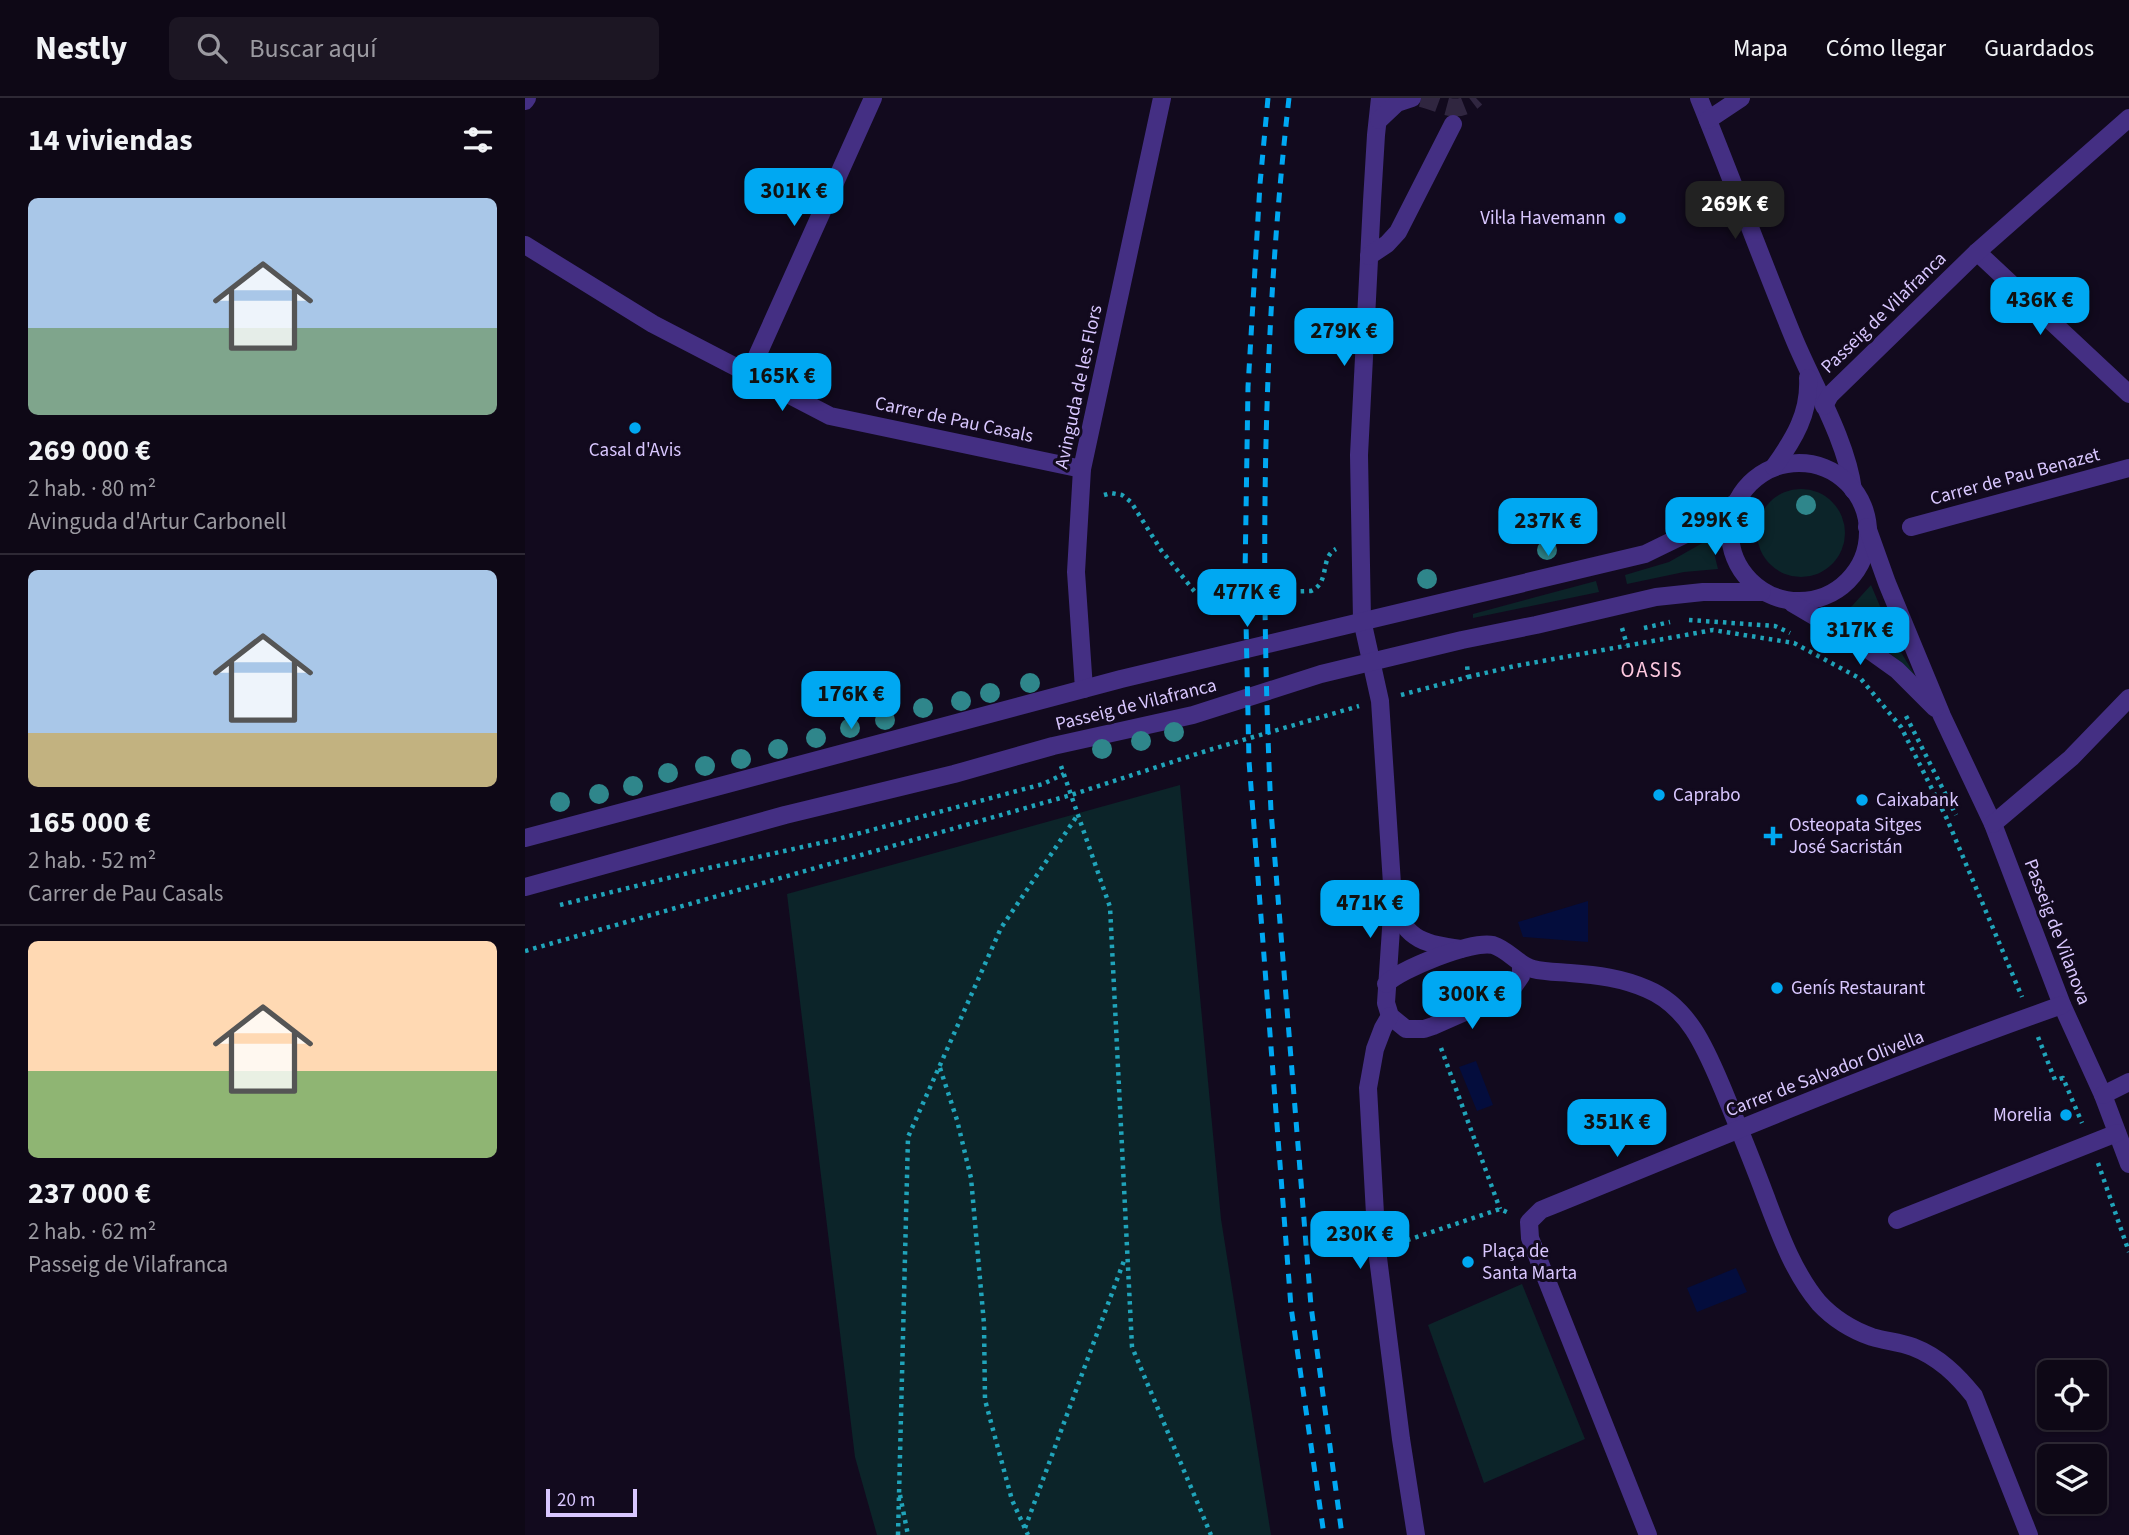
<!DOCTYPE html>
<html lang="es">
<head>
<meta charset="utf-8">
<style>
	:root { --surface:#0e0816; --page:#1c1623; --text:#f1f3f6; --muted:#9b9aa1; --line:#2e2935; --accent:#00a8f2 }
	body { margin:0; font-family:"Source Sans 3",sans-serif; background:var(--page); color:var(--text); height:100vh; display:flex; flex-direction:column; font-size:26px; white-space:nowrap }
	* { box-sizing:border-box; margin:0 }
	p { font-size:23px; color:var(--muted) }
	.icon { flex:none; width:38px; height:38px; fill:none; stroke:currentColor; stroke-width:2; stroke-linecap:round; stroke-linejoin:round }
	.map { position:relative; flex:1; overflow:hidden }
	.sheet { display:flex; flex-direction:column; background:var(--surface); width:525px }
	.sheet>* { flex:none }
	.fabs { position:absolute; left:1512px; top:1262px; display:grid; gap:14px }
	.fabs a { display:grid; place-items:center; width:70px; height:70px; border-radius:10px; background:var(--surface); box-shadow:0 2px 5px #0004,0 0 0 2px var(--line); font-size:35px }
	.scale { position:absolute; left:21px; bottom:18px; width:91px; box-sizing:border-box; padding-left:7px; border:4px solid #d9c7ff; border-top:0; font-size:19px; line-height:24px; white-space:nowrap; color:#d9c7ff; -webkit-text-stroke:5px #120a1e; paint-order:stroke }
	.price { position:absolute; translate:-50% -60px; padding:0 16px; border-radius:14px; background:var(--accent); color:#111; font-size:23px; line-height:46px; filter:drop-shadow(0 2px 4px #0008) }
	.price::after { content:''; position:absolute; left:50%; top:42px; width:21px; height:16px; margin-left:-10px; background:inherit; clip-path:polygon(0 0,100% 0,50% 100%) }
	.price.selected { background:#222; color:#fff }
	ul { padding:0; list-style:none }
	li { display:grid; align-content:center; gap:14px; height:371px; padding:0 28px }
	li+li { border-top:2px solid var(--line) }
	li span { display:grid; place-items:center; height:217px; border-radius:10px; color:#555 }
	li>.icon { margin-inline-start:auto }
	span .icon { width:126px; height:126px; fill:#fffc; stroke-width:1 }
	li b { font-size:30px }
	h2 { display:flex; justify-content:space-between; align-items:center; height:84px; padding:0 28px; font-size:30px }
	header { display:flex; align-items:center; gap:42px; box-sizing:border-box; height:98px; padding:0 35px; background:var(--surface); border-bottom:2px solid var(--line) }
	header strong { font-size:33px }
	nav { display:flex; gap:38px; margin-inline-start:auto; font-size:24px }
	.search { width:490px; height:63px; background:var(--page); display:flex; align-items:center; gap:18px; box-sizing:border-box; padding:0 24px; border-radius:10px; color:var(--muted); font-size:26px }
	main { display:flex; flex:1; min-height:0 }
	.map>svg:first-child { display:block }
	.green { fill:#0c2429 }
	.water { fill:#040d3d }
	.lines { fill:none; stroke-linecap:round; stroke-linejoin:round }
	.minor-tunnel { stroke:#302640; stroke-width:18; stroke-dasharray:18 9; stroke-linecap:butt }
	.path { stroke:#20a4ba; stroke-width:4.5; stroke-dasharray:3.5 5; stroke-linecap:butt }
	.minor { stroke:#442f83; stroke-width:18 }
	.rail { stroke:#00a8f2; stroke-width:5; stroke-dasharray:10 9; stroke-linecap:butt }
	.tree { fill:#2f868b }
	.poi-dot { fill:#00a8f2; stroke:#120a1e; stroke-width:2.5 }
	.labels { text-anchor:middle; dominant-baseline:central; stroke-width:6; stroke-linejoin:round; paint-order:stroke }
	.poi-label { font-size:19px; fill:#d9c7ff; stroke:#120a1e; text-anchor:start }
	.street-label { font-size:19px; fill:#d9c7ff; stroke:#120a1e }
	.neighbourhood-label { font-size:21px; letter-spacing:2px; fill:#ffc9e0; stroke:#120a1e }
</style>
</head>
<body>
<header>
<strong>Nestly</strong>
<div class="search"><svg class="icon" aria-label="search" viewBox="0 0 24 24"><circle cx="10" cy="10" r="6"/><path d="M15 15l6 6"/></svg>Buscar aquí</div>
<nav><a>Mapa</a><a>Cómo llegar</a><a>Guardados</a></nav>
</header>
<main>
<section class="sheet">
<h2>14 viviendas<svg class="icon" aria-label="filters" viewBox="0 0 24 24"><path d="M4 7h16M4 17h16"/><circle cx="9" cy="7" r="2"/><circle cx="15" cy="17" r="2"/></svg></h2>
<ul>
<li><span style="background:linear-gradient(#a9c7e8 60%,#7fa58c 0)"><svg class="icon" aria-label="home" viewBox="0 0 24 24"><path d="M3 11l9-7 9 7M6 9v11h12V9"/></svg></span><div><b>269 000 €</b><p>2 hab. · 80 m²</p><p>Avinguda d'Artur Carbonell</p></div></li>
<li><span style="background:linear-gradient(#a9c7e8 75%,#c2b280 0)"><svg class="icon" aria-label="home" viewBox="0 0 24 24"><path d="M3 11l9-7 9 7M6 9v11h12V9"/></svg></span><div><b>165 000 €</b><p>2 hab. · 52 m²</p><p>Carrer de Pau Casals</p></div></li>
<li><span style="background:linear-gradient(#ffd9b3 60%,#8fb573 0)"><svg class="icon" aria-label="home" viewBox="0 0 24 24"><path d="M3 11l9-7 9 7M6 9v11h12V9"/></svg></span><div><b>237 000 €</b><p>2 hab. · 62 m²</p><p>Passeig de Vilafranca</p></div></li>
</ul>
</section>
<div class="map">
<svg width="1604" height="1437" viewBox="0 0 1604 1437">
	<rect width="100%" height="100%" fill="#120a1e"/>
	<!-- green -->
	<g class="green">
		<circle cx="1276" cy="435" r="44"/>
		<polygon points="1181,443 1186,443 1193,471 1159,474 1102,486 1100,477 1144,464"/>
		<polygon points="1071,483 1074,494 948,520 948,516"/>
		<path d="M1346 487 1371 546 1391 579C1367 554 1340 536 1310 518L1327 508Z"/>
		<polygon points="655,687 696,1121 746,1437 352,1437 330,1359 262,796"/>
		<polygon points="997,1186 1060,1341 959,1385 903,1227"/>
	</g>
	<!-- water -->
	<g class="water">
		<polygon points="1063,803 1063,844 998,839 993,824"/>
		<polygon points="951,963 968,1007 952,1013 934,969"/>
		<polygon points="1211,1170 1222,1194 1172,1214 1162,1190"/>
	</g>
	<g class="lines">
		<!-- minor-tunnel -->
		<path class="minor-tunnel" d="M896 0C918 5 931 19 951 0"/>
		<!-- path -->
		<g class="path">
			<path d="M579 397 586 395 597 397 606 404 636 452 670 494 676 496 786 493C806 484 794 460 811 451"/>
			<polyline points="1164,522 1250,528 1265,535"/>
			<polyline points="1097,530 1102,547"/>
			<polyline points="1119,530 1145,524"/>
			<polyline points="943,579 990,568 1188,532 1269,545 1336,581 1376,629 1422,721 1497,899"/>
			<polyline points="876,597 943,579 942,566"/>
			<polyline points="1381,618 1431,717"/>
			<polyline points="536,668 585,809 607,1249 686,1437"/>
			<polyline points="35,807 179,771 313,741 518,686 539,676"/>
			<polyline points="0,853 546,697 684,652 834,608"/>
			<polyline points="1513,939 1530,982 1538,980 1557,1025"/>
			<polyline points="916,950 975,1111"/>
			<polyline points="415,970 432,1022 446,1080 459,1226 460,1302 487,1402 503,1437"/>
			<polyline points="1573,1065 1604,1154"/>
			<polyline points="874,1145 975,1111 984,1115"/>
			<polyline points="375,1397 383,1437"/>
			<polyline points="500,1430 600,1160"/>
			<polyline points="373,1437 383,1039 476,830 552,718"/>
		</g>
		<!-- minor -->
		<g class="minor">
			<polyline points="855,0 851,37 847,103 834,357 837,522 855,603 868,801 861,905 865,918 881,931 899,931 908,928 985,894 996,878 996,866"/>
			<path d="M1174 0C1207 81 1237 163 1270 243 1289 288 1322 344 1328 392"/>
			<polyline points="0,3 2,0"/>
			<polyline points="854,22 872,5 887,0"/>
			<polyline points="1183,22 1216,0"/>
			<polyline points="0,147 128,226 305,318 557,371"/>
			<polyline points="1452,154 1604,296"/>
			<polyline points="844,158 862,146 873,134 928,26"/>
			<polyline points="224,276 348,0"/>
			<polyline points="1299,308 1305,297 1452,154 1604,20"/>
			<circle cx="1274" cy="434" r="69"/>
			<path d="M1249 369C1269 341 1285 315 1283 280"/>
			<polyline points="1342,429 1362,485 1417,618 1468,726 1537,907 1578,997 1604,1066"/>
			<polyline points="1386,429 1604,370"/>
			<polyline points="1267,505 1330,542 1372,572 1410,610"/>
			<polyline points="559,591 551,474 557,371 637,0"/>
			<polyline points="1468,726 1546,660 1604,600"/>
			<polyline points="0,740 596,581 1120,456 1159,437 1212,404"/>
			<polyline points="0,789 260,717 429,676 528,648 668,617 796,576 937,542 1011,527 1131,499 1178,494 1237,494"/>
			<path d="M869 807C881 843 902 846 936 851"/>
			<path d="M861 886C876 871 947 842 968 847 984 852 993 867 1008 871 1020 874 1034 874 1045 875 1072 877 1097 880 1122 891 1165 909 1182 954 1199 994 1213 1028 1227 1062 1240 1097 1254 1134 1268 1174 1294 1205 1308 1220 1327 1232 1347 1239 1360 1243 1375 1244 1388 1249 1414 1259 1432 1277 1449 1298L1504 1437"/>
			<polyline points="865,918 858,930 850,951 843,990 852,1152 876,1341 891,1437"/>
			<polyline points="1578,997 1604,984"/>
			<polyline points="1372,1122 1592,1035"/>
			<path d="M1123 1437 1005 1140 1004 1124 1016 1112C1189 1042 1361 969 1537 907"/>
		</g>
		<!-- rail -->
		<g class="rail">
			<polyline points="743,0 735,86 723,289 720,478 724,663 766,1209 799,1437"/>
			<path d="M764 0C737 236 735 476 746 713L786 1208 817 1437"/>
		</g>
	</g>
	<!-- trees -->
	<g class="tree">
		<circle cx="1281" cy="407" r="10"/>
		<circle cx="1022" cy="452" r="10"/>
		<circle cx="902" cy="481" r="10"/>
		<circle cx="505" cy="585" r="10"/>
		<circle cx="465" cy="595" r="10"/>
		<circle cx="436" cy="603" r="10"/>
		<circle cx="398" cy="610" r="10"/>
		<circle cx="360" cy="622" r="10"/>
		<circle cx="325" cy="630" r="10"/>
		<circle cx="649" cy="634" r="10"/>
		<circle cx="291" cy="640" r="10"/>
		<circle cx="616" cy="643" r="10"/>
		<circle cx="253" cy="651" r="10"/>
		<circle cx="577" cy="651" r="10"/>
		<circle cx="216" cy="661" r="10"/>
		<circle cx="180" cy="668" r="10"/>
		<circle cx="143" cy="675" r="10"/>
		<circle cx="108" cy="688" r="10"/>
		<circle cx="74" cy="696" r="10"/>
		<circle cx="35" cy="704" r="10"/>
	</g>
	<!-- markers -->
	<g class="poi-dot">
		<circle cx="1095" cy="120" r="7"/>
		<circle cx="110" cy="330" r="7"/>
		<circle cx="1134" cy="697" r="7"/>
		<circle cx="1337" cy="702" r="7"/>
		<path d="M1244.5 727.5h7v7h7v7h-7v7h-7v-7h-7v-7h7z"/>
		<circle cx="1252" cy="890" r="7"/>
		<circle cx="1541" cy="1017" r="7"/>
		<circle cx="943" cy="1164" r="7"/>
	</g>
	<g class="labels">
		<!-- poi labels -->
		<g class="poi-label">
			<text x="1081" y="120" text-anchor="end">Vil·la Havemann</text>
			<text x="110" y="352" text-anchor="middle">Casal d'Avis</text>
			<text x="1148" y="697">Caprabo</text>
			<text x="1351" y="702">Caixabank</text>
			<text x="1264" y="727">Osteopata Sitges<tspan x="1264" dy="22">José Sacristán</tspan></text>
			<text x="1266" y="890">Genís Restaurant</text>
			<text x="1527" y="1017" text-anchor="end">Morelia</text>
			<text x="957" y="1153">Plaça de<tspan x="957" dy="22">Santa Marta</tspan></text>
		</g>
		<!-- street labels -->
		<g class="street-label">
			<text transform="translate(1359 215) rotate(-44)">Passeig de Vilafranca</text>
			<text transform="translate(554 289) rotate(-78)">Avinguda de les Flors</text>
			<text transform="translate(429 322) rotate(12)">Carrer de Pau Casals</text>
			<text transform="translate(1490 379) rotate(-15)">Carrer de Pau Benazet</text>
			<text transform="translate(611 607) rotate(-14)">Passeig de Vilafranca</text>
			<text transform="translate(1532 834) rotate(69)">Passeig de Vilanova</text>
			<text transform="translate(1300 976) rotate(-21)">Carrer de Salvador Olivella</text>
		</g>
		<!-- neighbourhood labels -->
		<g class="neighbourhood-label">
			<text x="1127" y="572">OASIS</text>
		</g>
	</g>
</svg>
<div class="fabs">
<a><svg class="icon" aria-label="locate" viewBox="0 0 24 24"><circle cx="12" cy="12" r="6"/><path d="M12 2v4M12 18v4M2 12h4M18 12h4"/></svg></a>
<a><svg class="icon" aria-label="layers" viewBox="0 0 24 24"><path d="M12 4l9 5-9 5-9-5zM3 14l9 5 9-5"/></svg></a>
</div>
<div class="scale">20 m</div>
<b class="price" style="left:269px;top:130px">301K €</b>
<b class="price selected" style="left:1210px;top:143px">269K €</b>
<b class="price" style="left:1515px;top:239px">436K €</b>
<b class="price" style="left:819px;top:270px">279K €</b>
<b class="price" style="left:257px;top:315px">165K €</b>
<b class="price" style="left:1190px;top:459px">299K €</b>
<b class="price" style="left:1023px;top:460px">237K €</b>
<b class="price" style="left:722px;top:531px">477K €</b>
<b class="price" style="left:1335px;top:569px">317K €</b>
<b class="price" style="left:326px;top:633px">176K €</b>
<b class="price" style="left:845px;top:842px">471K €</b>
<b class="price" style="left:947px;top:933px">300K €</b>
<b class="price" style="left:1092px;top:1061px">351K €</b>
<b class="price" style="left:835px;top:1173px">230K €</b>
</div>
</main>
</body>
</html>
